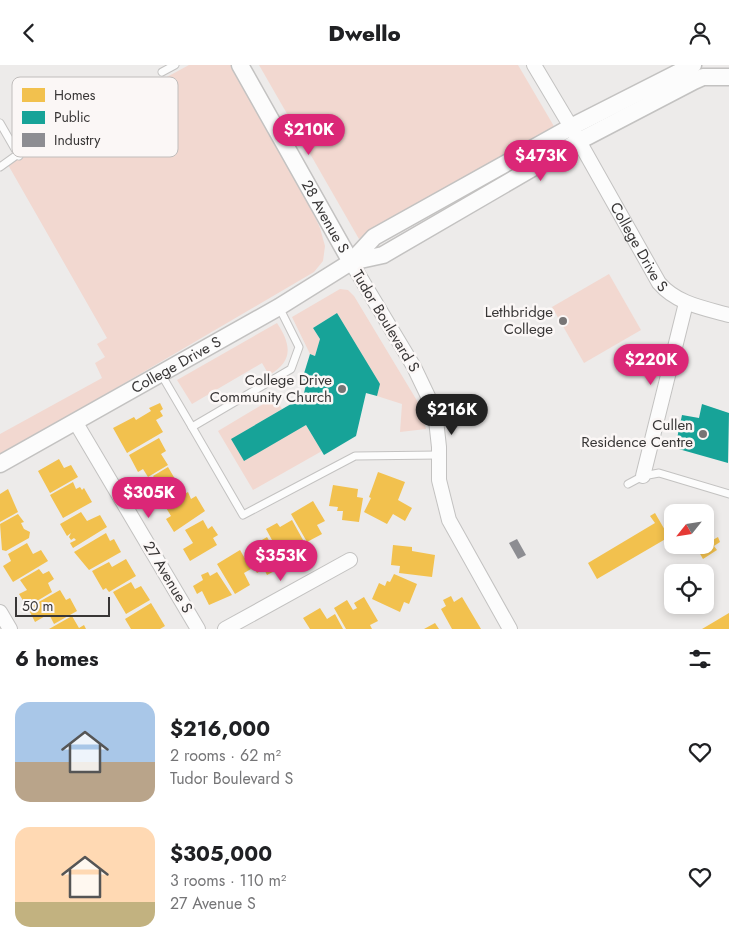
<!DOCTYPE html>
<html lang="en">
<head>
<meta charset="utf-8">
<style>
	:root { --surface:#fff; --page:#f6f6f6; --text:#202124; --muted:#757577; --accent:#db2777 }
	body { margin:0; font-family:Jost,sans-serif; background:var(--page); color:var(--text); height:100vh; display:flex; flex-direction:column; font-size:19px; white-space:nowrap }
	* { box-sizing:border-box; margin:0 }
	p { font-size:16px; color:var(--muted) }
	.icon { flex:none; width:28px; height:28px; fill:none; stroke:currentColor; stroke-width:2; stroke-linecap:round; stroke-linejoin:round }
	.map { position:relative; height:564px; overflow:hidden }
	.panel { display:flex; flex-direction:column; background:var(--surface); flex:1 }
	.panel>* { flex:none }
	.needle { width:32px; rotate:240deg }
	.controls { position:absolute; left:664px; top:439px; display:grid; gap:10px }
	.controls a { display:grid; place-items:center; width:50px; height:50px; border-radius:10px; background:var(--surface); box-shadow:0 2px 8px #0003; font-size:25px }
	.scale { position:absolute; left:15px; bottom:12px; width:95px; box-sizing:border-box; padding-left:5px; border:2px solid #383636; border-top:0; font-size:14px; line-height:18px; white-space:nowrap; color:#383636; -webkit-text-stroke:4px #fbf7f6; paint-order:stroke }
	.price { position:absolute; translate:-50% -42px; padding:0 11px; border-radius:18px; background:var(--accent); color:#fff; font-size:16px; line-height:32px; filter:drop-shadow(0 1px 2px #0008) }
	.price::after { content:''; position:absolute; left:50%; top:30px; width:15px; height:11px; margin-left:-8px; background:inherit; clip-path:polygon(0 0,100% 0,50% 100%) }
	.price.on { background:#222; color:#fff }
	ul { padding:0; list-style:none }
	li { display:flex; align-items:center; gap:15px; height:125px; padding:0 15px }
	li span { display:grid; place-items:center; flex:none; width:140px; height:100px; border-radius:15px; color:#555 }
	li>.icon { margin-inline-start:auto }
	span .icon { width:60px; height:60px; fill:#fffc; stroke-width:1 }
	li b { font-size:21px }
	h2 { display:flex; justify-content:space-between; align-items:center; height:60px; padding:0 15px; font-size:21px }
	header { display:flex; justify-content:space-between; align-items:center; height:65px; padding:0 15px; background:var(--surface); font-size:22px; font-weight:800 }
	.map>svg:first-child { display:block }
	.green { fill:#f2d8d0 }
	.homes { fill:#f2c14e }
	.public { fill:#17a398 }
	.industry { fill:#8d8d92 }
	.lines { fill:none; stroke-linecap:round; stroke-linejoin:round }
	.service-casing { stroke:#c3c2c1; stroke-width:9 }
	.minor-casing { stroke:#c3c2c1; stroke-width:16 }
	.tertiary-casing { stroke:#c3c2c1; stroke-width:19 }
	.service { stroke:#fcfcfc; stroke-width:7 }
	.minor { stroke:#fcfcfc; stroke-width:14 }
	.tertiary { stroke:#fcfcfc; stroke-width:16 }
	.poi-dot { fill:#777575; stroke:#fbf7f6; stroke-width:2 }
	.labels { text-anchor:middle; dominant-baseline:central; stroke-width:5; stroke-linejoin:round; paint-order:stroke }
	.street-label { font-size:15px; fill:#383636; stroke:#fbf7f6 }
	.poi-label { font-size:15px; fill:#383636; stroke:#fbf7f6; text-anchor:end }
	.key { fill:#fbf7f6; stroke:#c0bdbc; stroke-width:1 }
	.key-label { font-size:14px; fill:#383636 }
</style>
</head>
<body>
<header><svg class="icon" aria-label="back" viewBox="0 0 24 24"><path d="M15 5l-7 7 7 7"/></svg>Dwello<svg class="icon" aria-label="person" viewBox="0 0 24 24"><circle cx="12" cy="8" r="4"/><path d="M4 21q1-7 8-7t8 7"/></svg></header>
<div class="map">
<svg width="729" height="564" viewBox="0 0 729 564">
	<rect width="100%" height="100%" fill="#edebea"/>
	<!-- green -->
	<g class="green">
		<polygon points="189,0 231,0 301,122 320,163 325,181 323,196 314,207 0,391 0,369 102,313 95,298 105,292 97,279 107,273 7,98 53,68 63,85 168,25 163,16 165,13"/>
		<polygon points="259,0 518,0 555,63 359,174"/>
		<polygon points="609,209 641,265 584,298 552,242"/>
		<polygon points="340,224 348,225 354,231 419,339 426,364 400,367 402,339 377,331 337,248 313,263 320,274 315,291 310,289 292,252"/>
		<path d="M277 258C291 279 294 296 269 310L262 298 192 339 177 315Z"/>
		<polygon points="275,332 282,344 232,374 306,360 322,386 253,425 218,366"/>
	</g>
	<!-- homes -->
	<g class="homes">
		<polygon points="160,338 163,344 160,346 163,351 156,355 163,367 127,388 113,363 134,352 136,355 151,346 149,343"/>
		<polygon points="159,373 166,386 161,389 168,400 148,412 143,404 138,407 129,390"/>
		<polygon points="59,394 64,403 71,400 78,412 50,428 38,406"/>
		<polygon points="168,402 182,426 158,441 150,427 160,421 153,411"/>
		<polygon points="378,407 405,417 398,435 412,443 405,456 393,449 387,459 364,447 371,433 369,432"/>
		<polygon points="73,417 76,424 80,422 82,425 84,423 92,437 63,453 50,430"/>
		<polygon points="333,420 358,424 357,432 363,433 359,457 342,455 343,446 337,446 338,442 329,441"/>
		<polygon points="8,424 18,447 0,457 0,429"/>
		<polygon points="188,427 191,434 196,431 205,446 174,467 166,454 171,451 165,441"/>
		<polygon points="313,436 325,456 317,460 322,469 307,477 291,449"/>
		<polygon points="81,447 87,456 100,450 107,462 73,483 70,478 76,475 74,473 71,475 69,472 71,468 67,471 60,459"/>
		<polygon points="655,448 669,472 597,514 588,498 655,458 650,451"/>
		<polygon points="18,449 24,457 21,458 24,464 30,467 29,473 6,486 2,485 0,459"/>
		<polygon points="203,455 208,464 212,461 218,470 213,473 217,480 190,496 183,484 193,478 185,465"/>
		<polygon points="292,455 308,484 295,492 288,480 278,486 266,464 277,458 280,462"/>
		<polygon points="705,466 711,476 718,472 720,477 714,481 717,485 703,494 695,480 705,480"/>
		<polygon points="106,468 110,476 114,474 121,487 89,505 74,487"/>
		<polygon points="267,472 284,501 267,510 264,504 257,508 247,491 258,485 255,479"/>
		<polygon points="27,478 33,489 41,485 48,496 13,517 3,501 11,496 8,489"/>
		<polygon points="393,480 412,482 412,486 435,490 432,512 399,508 400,501 391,500"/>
		<polygon points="240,485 251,504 244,508 250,520 235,529 217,499"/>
		<polygon points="126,494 136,511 109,527 106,523 103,525 92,506 109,497 112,502"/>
		<polygon points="39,504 43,509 49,506 54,514 48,518 52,527 27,542 19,529 27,525 20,515"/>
		<polygon points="208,507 210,511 217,507 232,530 209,540 202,526 197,529 193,521 203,515 201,510"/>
		<polygon points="394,509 417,519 409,539 404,537 400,547 372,534 379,518 385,521 387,516 390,517"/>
		<polygon points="131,517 135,524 141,521 150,535 126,549 113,527"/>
		<polygon points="60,525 66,535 70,533 77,546 54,559 50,551 47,550 35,557 28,543"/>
		<polygon points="451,531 454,537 462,532 481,564 452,564 441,544 446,541 443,535"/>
		<polygon points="364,532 378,556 370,560 372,564 346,564 334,543 347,535 353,545 357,543 354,538"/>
		<polygon points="151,538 165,561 160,564 131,564 125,554"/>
		<polygon points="320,543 327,554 335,549 343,564 310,564 303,553"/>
		<polygon points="729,548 729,564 702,564"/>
		<polygon points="72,551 79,563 84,560 86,564 49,564"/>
		<polygon points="435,558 439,564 424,564"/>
	</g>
	<!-- public -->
	<g class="public">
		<polygon points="337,248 380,319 377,331 366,328 356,371 324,390 306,360 244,396 231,374 303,332 307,316 302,315 310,289 315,291 320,274 313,263"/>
		<polygon points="702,339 729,348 728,398 675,383 682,350 699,353"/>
	</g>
	<!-- industry -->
	<polygon class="industry" points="517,474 526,490 518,494 509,478"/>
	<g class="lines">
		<!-- service casing -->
		<g class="service-casing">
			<g id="service">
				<polyline points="162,7 175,0"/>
				<polyline points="0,58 19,91"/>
				<polyline points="0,102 28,82 53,68"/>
				<polyline points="161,309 192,362 291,304 299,282 279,242"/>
				<polyline points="192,362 243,450 355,391 439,390"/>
				<polyline points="628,419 643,411 659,408 729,429"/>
			</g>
		</g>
		<!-- minor casing -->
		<g class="minor-casing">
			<g id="minor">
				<path id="s1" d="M534 0 571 62 659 218C677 239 704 243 729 250"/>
				<polyline points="351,197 414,302 435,346 439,382 439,415 449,455 510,564"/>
				<polyline points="76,358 198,564"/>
				<polyline points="643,411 686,238"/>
				<polyline points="0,547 10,564"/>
				<polyline points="225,564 350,495"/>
			</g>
		</g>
		<!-- tertiary casing -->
		<g class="tertiary-casing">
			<g id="tertiary">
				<path id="s2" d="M240 0 351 197"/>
				<polyline points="351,197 383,190 579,76 694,16 703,12 729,12"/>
				<path id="s3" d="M0 399 279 242 351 197 374 172 571 62 693 0"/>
			</g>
		</g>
		<!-- service -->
		<use href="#service" class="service"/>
		<!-- minor -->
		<use href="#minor" class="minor"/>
		<!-- tertiary -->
		<use href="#tertiary" class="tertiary"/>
	</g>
	<!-- markers -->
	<g class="poi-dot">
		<circle cx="563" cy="256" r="5"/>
		<circle cx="342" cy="324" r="5"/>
		<circle cx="703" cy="369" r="5"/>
	</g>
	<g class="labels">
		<!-- street labels -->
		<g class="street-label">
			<text stroke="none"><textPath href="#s2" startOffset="174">28 Avenue S</textPath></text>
			<text stroke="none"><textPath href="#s1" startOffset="210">College Drive S</textPath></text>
			<text transform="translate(386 256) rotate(59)">Tudor Boulevard S</text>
			<text stroke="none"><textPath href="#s3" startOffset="202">College Drive S</textPath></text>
			<text transform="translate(168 512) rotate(59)">27 Avenue S</text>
		</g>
		<!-- poi labels -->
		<g class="poi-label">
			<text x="553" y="247">Lethbridge<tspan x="553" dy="17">College</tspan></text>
			<text x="332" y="315">College Drive<tspan x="332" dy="17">Community Church</tspan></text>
			<text x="693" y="360">Cullen<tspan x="693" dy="17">Residence Centre</tspan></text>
		</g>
	</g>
	<!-- legend -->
	<rect x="12" y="12" width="166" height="80" rx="8" class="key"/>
	<rect x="22" y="23" width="23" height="14" fill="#f2c14e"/>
	<rect x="22" y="46" width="23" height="13" fill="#17a398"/>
	<rect x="22" y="68" width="23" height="14" fill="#8d8d92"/>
	<g class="key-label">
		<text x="54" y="35">Homes</text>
		<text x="54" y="57">Public</text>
		<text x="54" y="80">Industry</text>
	</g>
</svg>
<div class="controls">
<a><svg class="needle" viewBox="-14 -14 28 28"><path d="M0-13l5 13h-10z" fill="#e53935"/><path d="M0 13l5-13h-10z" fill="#757577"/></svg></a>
<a><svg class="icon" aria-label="locate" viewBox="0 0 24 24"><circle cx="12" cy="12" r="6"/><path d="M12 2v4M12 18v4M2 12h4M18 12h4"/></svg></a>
</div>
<div class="scale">50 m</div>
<b class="price" style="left:309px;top:91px">$210K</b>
<b class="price" style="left:541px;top:117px">$473K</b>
<b class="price" style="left:651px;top:321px">$220K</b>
<b class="price on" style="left:452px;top:371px">$216K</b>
<b class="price" style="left:149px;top:454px">$305K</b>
<b class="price" style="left:281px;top:517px">$353K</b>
</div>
<section class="panel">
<h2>6 homes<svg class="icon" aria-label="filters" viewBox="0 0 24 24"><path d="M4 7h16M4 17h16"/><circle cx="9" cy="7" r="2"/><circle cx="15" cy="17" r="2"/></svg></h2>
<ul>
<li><span style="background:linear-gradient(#a9c7e8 60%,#b9a48a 0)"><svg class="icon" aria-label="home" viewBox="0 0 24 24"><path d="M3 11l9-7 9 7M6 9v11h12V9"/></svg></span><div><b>$216,000</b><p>2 rooms · 62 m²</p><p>Tudor Boulevard S</p></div><svg class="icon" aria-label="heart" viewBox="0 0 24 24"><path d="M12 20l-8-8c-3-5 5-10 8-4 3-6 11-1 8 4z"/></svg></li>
<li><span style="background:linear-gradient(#ffd9b3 75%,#c2b280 0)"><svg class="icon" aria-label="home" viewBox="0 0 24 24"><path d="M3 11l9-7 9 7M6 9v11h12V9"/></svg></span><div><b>$305,000</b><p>3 rooms · 110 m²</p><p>27 Avenue S</p></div><svg class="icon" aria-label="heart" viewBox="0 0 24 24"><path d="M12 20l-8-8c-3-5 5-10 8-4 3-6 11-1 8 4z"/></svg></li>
</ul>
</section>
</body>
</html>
